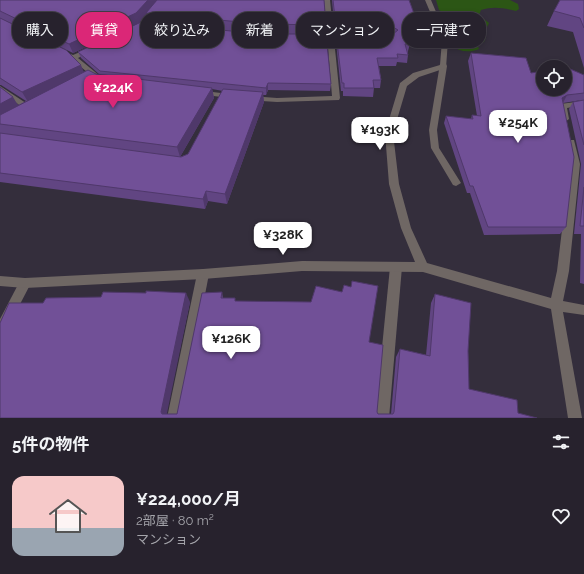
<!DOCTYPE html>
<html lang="ja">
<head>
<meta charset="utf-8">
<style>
	:root { --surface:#27222d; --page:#332f39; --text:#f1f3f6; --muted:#a4a4aa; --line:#433f49; --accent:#db2777 }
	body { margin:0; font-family:Raleway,"Noto Sans JP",sans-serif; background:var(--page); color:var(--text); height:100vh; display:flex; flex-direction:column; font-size:15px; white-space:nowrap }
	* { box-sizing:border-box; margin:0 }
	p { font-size:13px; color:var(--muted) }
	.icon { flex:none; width:22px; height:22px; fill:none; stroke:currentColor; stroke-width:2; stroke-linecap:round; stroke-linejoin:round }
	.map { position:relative; height:418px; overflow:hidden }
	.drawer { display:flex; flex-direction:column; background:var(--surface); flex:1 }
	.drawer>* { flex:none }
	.guide { position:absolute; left:12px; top:12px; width:560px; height:36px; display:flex; gap:8px }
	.fabs { position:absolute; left:536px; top:60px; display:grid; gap:8px }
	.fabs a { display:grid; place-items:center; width:36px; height:36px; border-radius:50%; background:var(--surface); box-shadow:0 2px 6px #0003,0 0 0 1px var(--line); font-size:20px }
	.price { position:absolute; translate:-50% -34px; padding:0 9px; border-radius:8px; background:#fff; color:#222; font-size:13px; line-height:26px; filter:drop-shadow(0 1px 2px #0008) }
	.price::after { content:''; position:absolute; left:50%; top:24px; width:12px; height:9px; margin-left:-6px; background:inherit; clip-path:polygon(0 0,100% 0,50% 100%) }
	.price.on { background:var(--accent); color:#fff }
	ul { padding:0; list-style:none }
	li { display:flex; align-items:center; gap:12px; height:100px; padding:0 12px }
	li span { display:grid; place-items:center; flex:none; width:112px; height:80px; border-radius:12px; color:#555 }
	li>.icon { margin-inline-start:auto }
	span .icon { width:48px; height:48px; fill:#fffc; stroke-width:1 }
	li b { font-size:17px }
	h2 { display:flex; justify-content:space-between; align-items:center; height:48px; padding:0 12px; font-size:17px }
	.pill { padding:0 14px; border-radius:16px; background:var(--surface); box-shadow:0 2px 6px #0003,0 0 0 1px var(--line); font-size:14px; line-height:36px }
	.pill.on { background:var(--accent); color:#fff }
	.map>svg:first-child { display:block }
	.green { fill:#2c5615 }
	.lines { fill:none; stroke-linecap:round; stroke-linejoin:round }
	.lane { fill:#6f6764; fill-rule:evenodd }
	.street { fill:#6f6764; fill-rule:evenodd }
	.wall { fill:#614582; fill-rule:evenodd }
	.shaded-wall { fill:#4f386a }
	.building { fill:#715097; stroke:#4f386a }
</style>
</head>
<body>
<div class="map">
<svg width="584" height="418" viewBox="0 0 584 418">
	<rect width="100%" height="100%" fill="#342e3c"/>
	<!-- green -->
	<path class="green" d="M436 0H510L518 4 519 9 516 11C503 8 494 6 481 10L479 15 489 23 487 27 482 29 486 37 484 42 477 44 479 49C469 53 459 52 451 45 454 34 450 24 443 16L444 13 439 10Z"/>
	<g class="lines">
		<!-- lane -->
		<g class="lane">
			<polygon points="440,64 446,64 447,66 437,130 439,148 461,183 456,186 453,185 431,148 429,130"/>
			<polygon points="396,262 400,264 402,267 389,418 375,418 390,267 392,264"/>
			<polygon points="203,269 207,271 209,274 181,418 167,418 197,274 199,271"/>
			<polygon points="25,278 29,279 31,283 4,335 0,337 0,319 21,279"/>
		</g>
		<!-- street -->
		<g class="street">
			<path d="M159 0H165C158 10 145 33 131 31V29L140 24Z"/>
			<polygon points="324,0 330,0 340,98 339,100 277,102 247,100 247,96 250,96 277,98 332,96"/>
			<polygon points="425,0 431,0 448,40 446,68 419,77 407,86 393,133 399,184 411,228 427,263 551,298 557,271 570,164 567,142 568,140 574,140 580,164 569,271 563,301 584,305 584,315 563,312 582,418 568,418 551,309 423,272 302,271 203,279 25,288 0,286 0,276 25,278 203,269 302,261 415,262 401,228 389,184 385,133 400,83 413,73 440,65 442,40"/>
			<polygon points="92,47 95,49 94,50 78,58 100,76 101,78 97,80 71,59 60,53 63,51 73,55"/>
			<polygon points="0,86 32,107 0,127 0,120 22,107 0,91"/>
			<polygon points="196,90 221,93 225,95 221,97 199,94 196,94"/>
			<polygon points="584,101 584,105 567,108 569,119 565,122 562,121 559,106 560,104"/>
		</g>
	</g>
	<!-- wall -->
	<g class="wall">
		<path d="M0 0 326 25 325 34 331 84 330 91 268 90 266 95H263L264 102 227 204 208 201 205 209 0 182V87L18 105 26 101 1 85H0V18L84 72 100 75 81 58 78 52 149 23 147 14 139 23 73 53 0 18ZM212 89 223 91 188 154 180 157 214 98Z"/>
		<polygon points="332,0 409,0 417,22 415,30 405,30 410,44 408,51 408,55 407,63 397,62 396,66 379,66 381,80 380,88 374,88 373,97 343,96 343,91 341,91 336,42 336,34 335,34"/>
		<polygon points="584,0 584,68 573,32 547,26 554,11"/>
		<polygon points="471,53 531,73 584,75 584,284 580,283 581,234 574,234 581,164 569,109 573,102 582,100 563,103 566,227 560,234 484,235 470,193 467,193 444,123 446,116 471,119 472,115 477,116 468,61"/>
		<polygon points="222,292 223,298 236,301 369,342 377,412 378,414 391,414 396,357 400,349 426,355 431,303 435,294 468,351 469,389 518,413 0,418 190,302 166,414 177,414"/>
	</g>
	<!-- shaded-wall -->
	<g class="shaded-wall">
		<polygon points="148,0 158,0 139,23 73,53 69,44"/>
		<polygon points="81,65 85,75 28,102 22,92"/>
		<polygon points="268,83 268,90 266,95 266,88"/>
		<polygon points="212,88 214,98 180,157 177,147"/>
		<polygon points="263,92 264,102 227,204 225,194"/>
		<polygon points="567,95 563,103 562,98"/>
		<polygon points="13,97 19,107 0,118 0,104"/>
		<polygon points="206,191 208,201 205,209 203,199"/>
		<polygon points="186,293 190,302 166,418 161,412"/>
	</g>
	<!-- building -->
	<g class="building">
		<polygon points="0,0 148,0 136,13 69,44 0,11"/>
		<polygon points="157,0 324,0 326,25 261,24 146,13"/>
		<polygon points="333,0 409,0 417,22 403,22 410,44 405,44 408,55 397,54 398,58 377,58 381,80 373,80 374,88 344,88 344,83 342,83 336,34 393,34 398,30 393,27 336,27"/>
		<polygon points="560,0 584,0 584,28 580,18 554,11"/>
		<polygon points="0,18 66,50 81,65 22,92 0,78"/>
		<polygon points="141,22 261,34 326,34 331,84 268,83 266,88 100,71 78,52"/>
		<polygon points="471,53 526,58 531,73 543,71 543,89 565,89 565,68 568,68 584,75 584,93 567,95 562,98 574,157 566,227 488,227 473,186 470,186 446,116 473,119 472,115 481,116"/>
		<polygon points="88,70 96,74 212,88 177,147 0,124 0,115"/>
		<polygon points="0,87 13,97 0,104"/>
		<polygon points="223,89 263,92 225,194 206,191 203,199 0,173 0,133 181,157 188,154"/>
		<polygon points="584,100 584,145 573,102"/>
		<polygon points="584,187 584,226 580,226"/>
		<polygon points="352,281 378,286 369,342 383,345 377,412 378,414 393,414 394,412 400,349 430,356 435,294 471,303 468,351 469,389 517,400 518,413 537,418 0,418 0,323 9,303 43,303 46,298 101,297 103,292 146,293 146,291 186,293 161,412 162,414 177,414 202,293 222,292 221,298 235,298 235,301 311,302 316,286 342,292 344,285 351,287"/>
	</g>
</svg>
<div class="fabs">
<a><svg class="icon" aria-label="locate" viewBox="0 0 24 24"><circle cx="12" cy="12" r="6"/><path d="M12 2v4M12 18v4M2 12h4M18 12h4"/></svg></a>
</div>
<b class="price on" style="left:113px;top:109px">¥224K</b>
<b class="price" style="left:518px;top:144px">¥254K</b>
<b class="price" style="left:380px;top:151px">¥193K</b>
<b class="price" style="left:283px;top:256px">¥328K</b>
<b class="price" style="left:231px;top:360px">¥126K</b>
<div class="guide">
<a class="pill">購入</a>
<a class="pill on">賃貸</a>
<a class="pill">絞り込み</a>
<a class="pill">新着</a>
<a class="pill">マンション</a>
<a class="pill">一戸建て</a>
</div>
</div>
<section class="drawer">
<h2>5件の物件<svg class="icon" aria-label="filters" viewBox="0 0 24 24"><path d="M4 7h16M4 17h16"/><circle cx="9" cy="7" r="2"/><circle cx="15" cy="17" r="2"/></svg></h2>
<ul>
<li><span style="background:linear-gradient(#f6c9c9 65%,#9aa5b1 0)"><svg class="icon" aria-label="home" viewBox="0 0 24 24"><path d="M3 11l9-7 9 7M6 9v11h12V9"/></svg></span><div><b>¥224,000/月</b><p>2部屋 · 80 m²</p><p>マンション</p></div><svg class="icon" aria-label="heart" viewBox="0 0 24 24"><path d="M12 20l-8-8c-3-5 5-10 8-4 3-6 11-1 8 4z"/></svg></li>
</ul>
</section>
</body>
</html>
